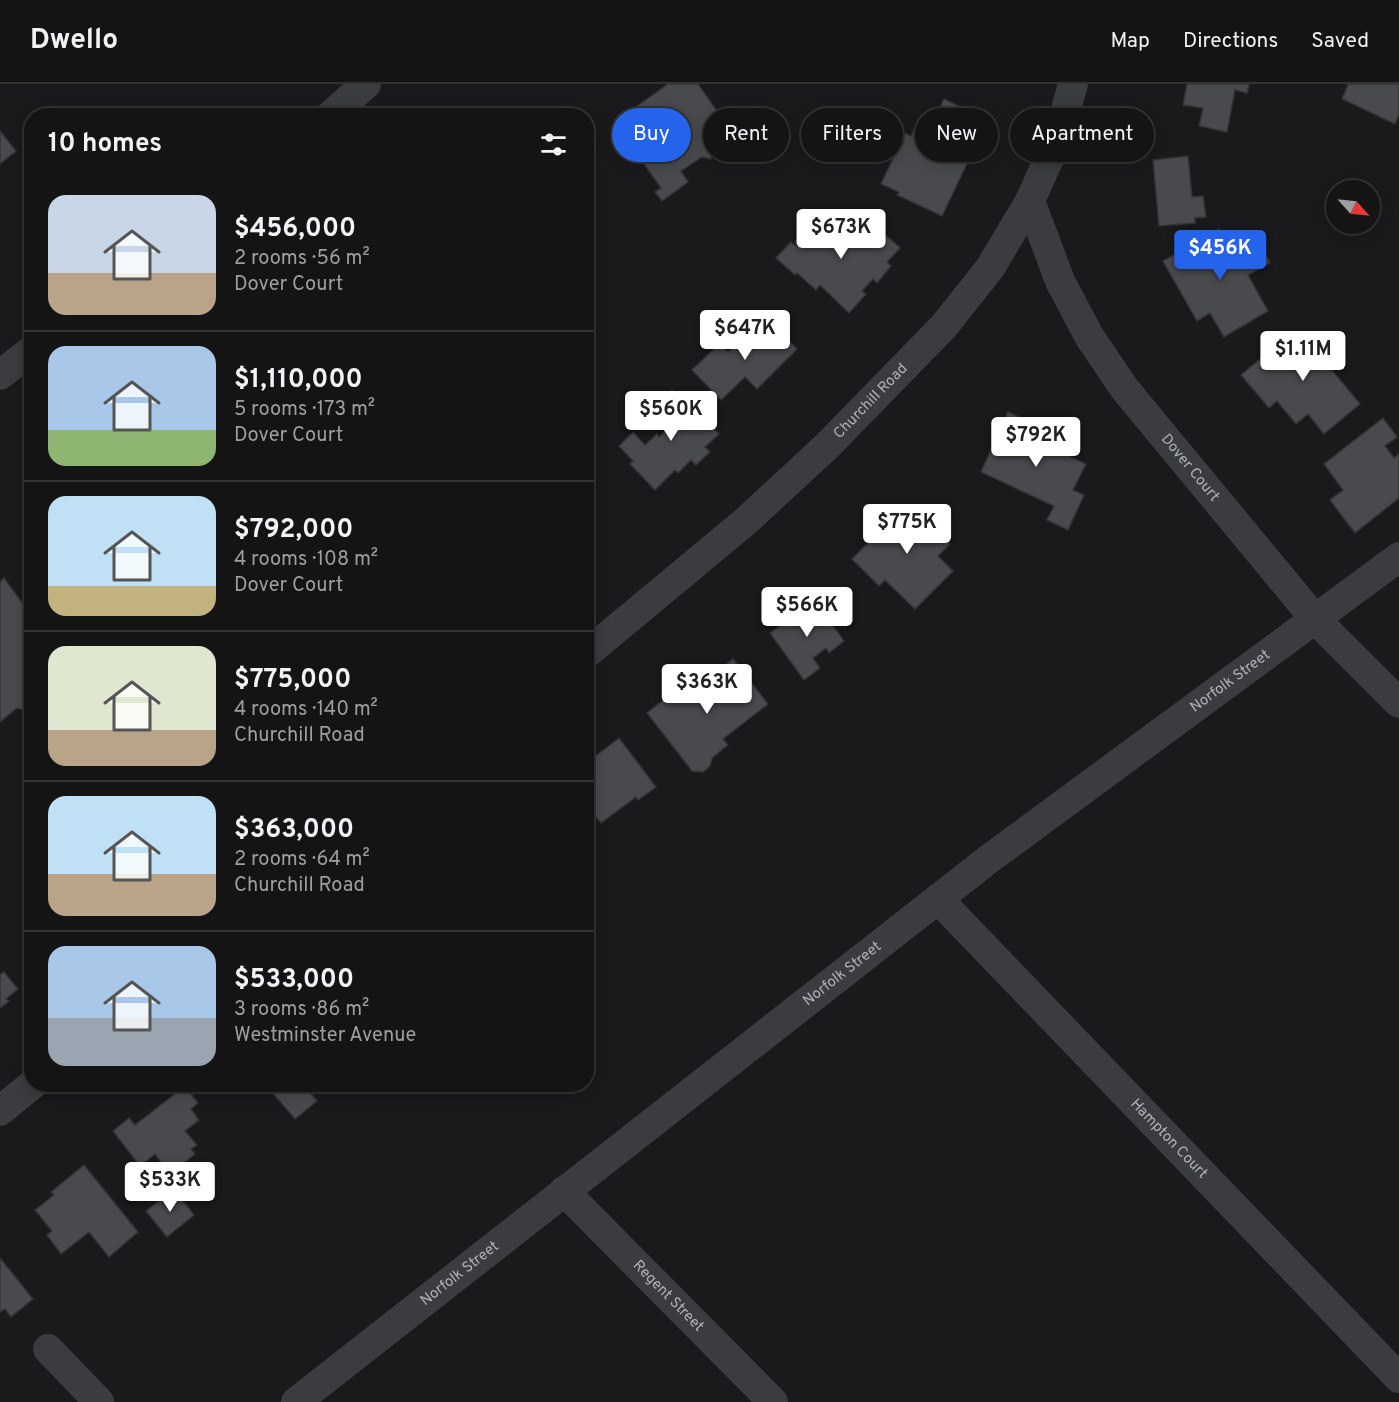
<!DOCTYPE html>
<html lang="en">
<head>
<meta charset="utf-8">
<style>
	:root { --surface:#141415; --page:#1d1d1e; --text:#f1f3f6; --muted:#9d9ea0; --line:#333334; --accent:#2563eb }
	body { margin:0; font-family:Overpass,sans-serif; background:var(--page); color:var(--text); height:100vh; display:flex; flex-direction:column; font-size:22px; white-space:nowrap }
	* { box-sizing:border-box; margin:0 }
	p { font-size:20px; color:var(--muted) }
	.icon { flex:none; width:33px; height:33px; fill:none; stroke:currentColor; stroke-width:2; stroke-linecap:round; stroke-linejoin:round }
	.map { position:relative; flex:1; overflow:hidden }
	.details { position:absolute; left:24px; top:24px; width:570px; height:984px; display:flex; flex-direction:column; background:var(--surface); border-radius:24px; box-shadow:0 3px 15px #0003,0 0 0 2px var(--line) }
	.details>* { flex:none }
	.top-card { position:absolute; left:612px; top:24px; width:570px; height:54px; display:flex; gap:12px }
	.needle { width:39px; rotate:117deg }
	.controls { position:absolute; left:1326px; top:96px; display:grid; gap:12px }
	.controls a { display:grid; place-items:center; width:54px; height:54px; border-radius:50%; background:var(--surface); box-shadow:0 3px 15px #0003,0 0 0 2px var(--line); font-size:30px }
	.price { position:absolute; translate:-50% -51px; padding:0 14px; border-radius:6px; background:#fff; color:#222; font-size:20px; line-height:39px; filter:drop-shadow(0 2px 3px #0008) }
	.price::after { content:''; position:absolute; left:50%; top:36px; width:18px; height:14px; margin-left:-9px; background:inherit; clip-path:polygon(0 0,100% 0,50% 100%) }
	.price.active { background:var(--accent); color:#fff }
	ul { padding:0; list-style:none }
	li { display:flex; align-items:center; gap:18px; height:150px; padding:0 24px }
	li+li { border-top:2px solid var(--line) }
	li span { display:grid; place-items:center; flex:none; width:168px; height:120px; border-radius:18px; color:#555 }
	li>.icon { margin-inline-start:auto }
	span .icon { width:72px; height:72px; fill:#fffc; stroke-width:1 }
	li b { font-size:26px }
	h2 { display:flex; justify-content:space-between; align-items:center; height:72px; padding:0 24px; font-size:26px }
	.tag { padding:0 21px; border-radius:27px; background:var(--surface); box-shadow:0 3px 15px #0003,0 0 0 2px var(--line); font-size:21px; line-height:54px }
	.tag.active { background:var(--accent); color:#fff }
	header { display:flex; align-items:center; gap:36px; box-sizing:border-box; height:84px; padding:0 30px; background:var(--surface); border-bottom:2px solid var(--line) }
	header strong { font-size:28px }
	nav { display:flex; gap:33px; margin-inline-start:auto; font-size:21px }
	.map>svg:first-child { display:block }
	.building { fill:#494a4e; stroke:#343437; stroke-width:1.5 }
	.lines { fill:none; stroke-linecap:round; stroke-linejoin:round }
	.minor { stroke:#3b3c40; stroke-width:30 }
	.labels { text-anchor:middle; dominant-baseline:central; stroke-width:4.5; stroke-linejoin:round; paint-order:stroke }
	.street-label { font-size:15px; fill:#adb1ba; stroke:#151517 }
</style>
</head>
<body>
<header>
<strong>Dwello</strong>
<nav><a>Map</a><a>Directions</a><a>Saved</a></nav>
</header>
<div class="map">
<svg width="1399" height="1318" viewBox="0 0 1399 1318">
	<rect width="100%" height="100%" fill="#1a1a1c"/>
	<!-- building -->
	<g class="building">
		<polygon points="668,0 698,0 734,51 713,65 711,75 702,73 681,87 688,98 662,117 655,108 661,104 615,38"/>
		<polygon points="1187,0 1249,0 1247,9 1235,6 1227,48 1199,42 1203,24 1183,21"/>
		<polygon points="1347,0 1399,0 1399,30 1395,40 1342,15 1348,1"/>
		<polygon points="944,15 976,30 962,60 974,65 942,132 897,111 899,108 881,100 905,49 911,52 917,39 930,45"/>
		<polygon points="0,47 16,67 0,80"/>
		<polygon points="1188,72 1192,113 1203,112 1206,133 1195,134 1195,139 1159,142 1153,76"/>
		<polygon points="839,130 857,146 859,143 869,152 877,143 900,164 887,178 891,182 877,199 873,195 862,207 866,210 849,229 820,201 816,206 797,189 795,191 776,174 791,158 797,163 795,158 803,150 809,150 812,148 818,154"/>
		<polygon points="1219,145 1233,170 1258,156 1270,179 1248,191 1268,227 1224,253 1210,229 1197,237 1163,177"/>
		<polygon points="758,238 771,252 777,245 797,265 757,305 745,293 721,316 692,286 720,259 728,268"/>
		<polygon points="1292,248 1307,265 1321,253 1342,277 1331,285 1360,320 1324,350 1308,330 1296,340 1277,317 1269,324 1241,291"/>
		<polygon points="672,306 692,326 694,324 719,350 705,363 710,368 696,381 691,376 678,389 675,386 655,406 630,380 633,377 619,362 633,348 645,361 657,350 659,353 670,342 654,324"/>
		<polygon points="1008,328 1049,347 1044,360 1086,380 1073,406 1084,411 1068,446 1047,436 1054,422 981,388"/>
		<polygon points="1383,334 1397,353 1385,362 1394,374 1399,370 1399,414 1355,449 1330,416 1343,406 1324,380"/>
		<polygon points="927,421 947,441 939,449 950,460 938,472 953,487 915,525 885,496 879,502 852,475 870,457 865,453 869,449 865,446 878,432 882,436 885,433 893,442 905,430 908,432 910,430 914,434"/>
		<polygon points="4,494 23,520 27,517 32,522 32,619 24,626 17,624 0,638 0,498"/>
		<polygon points="815,516 844,557 829,569 826,564 813,574 820,584 804,596 770,549"/>
		<polygon points="733,575 768,620 723,655 728,661 712,674 710,682 703,688 692,687 647,629 690,595 697,604"/>
		<polygon points="619,654 656,703 638,716 636,713 601,739 592,728 586,732 586,674 589,677"/>
		<polygon points="4,888 18,905 6,915 9,917 0,924 0,891"/>
		<polygon points="277,1000 303,1000 317,1017 295,1035 272,1008 279,1003"/>
		<polygon points="185,1002 198,1019 191,1025 199,1036 185,1047 197,1061 191,1065 195,1070 176,1085 172,1080 166,1085 155,1070 140,1082 113,1047 129,1034 135,1041"/>
		<polygon points="84,1081 138,1148 109,1173 89,1148 61,1170 47,1151 52,1147 35,1126 54,1111 51,1108"/>
		<polygon points="174,1105 194,1131 167,1153 146,1127"/>
		<polygon points="0,1174 33,1215 11,1233 5,1225 0,1228"/>
	</g>
	<g class="lines">
		<!-- minor -->
		<g class="minor">
			<polyline points="330,32 366,0"/>
			<path id="s1" d="M1030 117 1060 197 1089 252 1124 304 1315 535 1399 619"/>
			<polyline points="0,291 32,266"/>
			<path id="s2" d="M586 570 746 437 828 361 944 242 990 184 1030 117 1058 54 1073 0"/>
			<path id="s3" d="M938 815 1399 1294"/>
			<polyline points="0,1027 33,1000"/>
			<path id="s4" d="M564 1107 773 1318"/>
			<polyline points="48,1265 99,1318"/>
			<path id="s5" d="M296 1318 989 775 1399 473"/>
		</g>
	</g>
	<g class="labels">
		<!-- street labels -->
		<g class="street-label">
			<text stroke="none"><textPath href="#s2" startOffset="381">Churchill Road</textPath></text>
			<text stroke="none"><textPath href="#s1" startOffset="314">Dover Court</textPath></text>
			<text stroke="none"><textPath href="#s5" startOffset="1180">Norfolk Street</textPath></text>
			<text stroke="none"><textPath href="#s5" startOffset="694">Norfolk Street</textPath></text>
			<text stroke="none"><textPath href="#s3" startOffset="333">Hampton Court</textPath></text>
			<text stroke="none"><textPath href="#s5" startOffset="208">Norfolk Street</textPath></text>
			<text stroke="none"><textPath href="#s4" startOffset="148">Regent Street</textPath></text>
		</g>
	</g>
</svg>
<div class="controls">
<a><svg class="needle" viewBox="-14 -14 28 28"><path d="M0-13l5 13h-10z" fill="#e53935"/><path d="M0 13l5-13h-10z" fill="#9d9ea0"/></svg></a>
</div>
<b class="price" style="left:841px;top:176px">$673K</b>
<b class="price active" style="left:1220px;top:197px">$456K</b>
<b class="price" style="left:745px;top:277px">$647K</b>
<b class="price" style="left:1303px;top:298px">$1.11M</b>
<b class="price" style="left:671px;top:358px">$560K</b>
<b class="price" style="left:1036px;top:384px">$792K</b>
<b class="price" style="left:907px;top:471px">$775K</b>
<b class="price" style="left:807px;top:554px">$566K</b>
<b class="price" style="left:707px;top:631px">$363K</b>
<b class="price" style="left:170px;top:1129px">$533K</b>
<div class="top-card">
<a class="tag active">Buy</a>
<a class="tag">Rent</a>
<a class="tag">Filters</a>
<a class="tag">New</a>
<a class="tag">Apartment</a>
</div>
<section class="details">
<h2>10 homes<svg class="icon" aria-label="filters" viewBox="0 0 24 24"><path d="M4 7h16M4 17h16"/><circle cx="9" cy="7" r="2"/><circle cx="15" cy="17" r="2"/></svg></h2>
<ul>
<li><span style="background:linear-gradient(#c9d6e8 65%,#b9a48a 0)"><svg class="icon" aria-label="home" viewBox="0 0 24 24"><path d="M3 11l9-7 9 7M6 9v11h12V9"/></svg></span><div><b>$456,000</b><p>2 rooms · 56 m²</p><p>Dover Court</p></div></li>
<li><span style="background:linear-gradient(#a9c7e8 70%,#8fb573 0)"><svg class="icon" aria-label="home" viewBox="0 0 24 24"><path d="M3 11l9-7 9 7M6 9v11h12V9"/></svg></span><div><b>$1,110,000</b><p>5 rooms · 173 m²</p><p>Dover Court</p></div></li>
<li><span style="background:linear-gradient(#bfe0f5 75%,#c2b280 0)"><svg class="icon" aria-label="home" viewBox="0 0 24 24"><path d="M3 11l9-7 9 7M6 9v11h12V9"/></svg></span><div><b>$792,000</b><p>4 rooms · 108 m²</p><p>Dover Court</p></div></li>
<li><span style="background:linear-gradient(#dfe7d0 70%,#b9a48a 0)"><svg class="icon" aria-label="home" viewBox="0 0 24 24"><path d="M3 11l9-7 9 7M6 9v11h12V9"/></svg></span><div><b>$775,000</b><p>4 rooms · 140 m²</p><p>Churchill Road</p></div></li>
<li><span style="background:linear-gradient(#bfe0f5 65%,#b9a48a 0)"><svg class="icon" aria-label="home" viewBox="0 0 24 24"><path d="M3 11l9-7 9 7M6 9v11h12V9"/></svg></span><div><b>$363,000</b><p>2 rooms · 64 m²</p><p>Churchill Road</p></div></li>
<li><span style="background:linear-gradient(#a9c7e8 60%,#9aa5b1 0)"><svg class="icon" aria-label="home" viewBox="0 0 24 24"><path d="M3 11l9-7 9 7M6 9v11h12V9"/></svg></span><div><b>$533,000</b><p>3 rooms · 86 m²</p><p>Westminster Avenue</p></div></li>
</ul>
</section>
</div>
</body>
</html>
